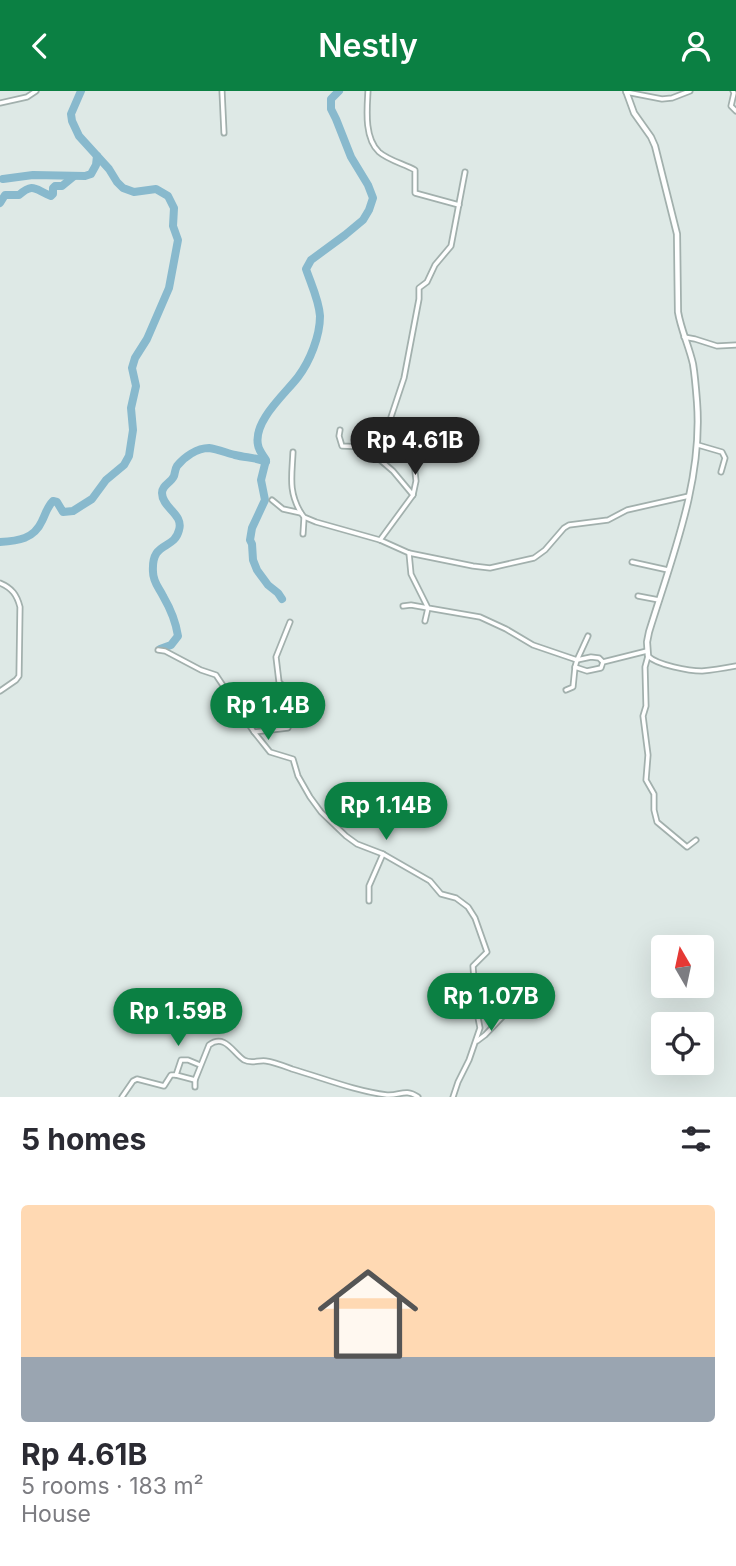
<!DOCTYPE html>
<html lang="en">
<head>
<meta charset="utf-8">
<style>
	:root { --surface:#fff; --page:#f2f2f3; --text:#2b2b33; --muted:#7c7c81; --line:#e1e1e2; --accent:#0b8043 }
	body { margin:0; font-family:Inter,sans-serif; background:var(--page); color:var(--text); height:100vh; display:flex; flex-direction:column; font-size:26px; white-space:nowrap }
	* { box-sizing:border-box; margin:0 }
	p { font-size:23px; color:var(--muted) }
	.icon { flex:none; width:38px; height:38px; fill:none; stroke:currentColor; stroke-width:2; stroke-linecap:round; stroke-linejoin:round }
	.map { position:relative; height:1006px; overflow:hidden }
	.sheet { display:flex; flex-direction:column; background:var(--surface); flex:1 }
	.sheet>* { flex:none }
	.needle { width:46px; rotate:351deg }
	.fabs { position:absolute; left:651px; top:844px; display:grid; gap:14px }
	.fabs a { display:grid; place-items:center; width:63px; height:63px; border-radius:7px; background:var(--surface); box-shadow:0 7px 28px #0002; font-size:35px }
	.price { position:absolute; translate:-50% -60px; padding:0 16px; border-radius:24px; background:var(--accent); color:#fff; font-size:23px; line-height:46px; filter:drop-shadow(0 2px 4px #0008) }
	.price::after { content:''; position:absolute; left:50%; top:42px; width:21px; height:16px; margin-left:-10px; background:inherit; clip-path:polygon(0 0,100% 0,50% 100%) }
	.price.selected { background:#222; color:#fff }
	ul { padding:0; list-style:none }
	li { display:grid; align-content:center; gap:14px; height:371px; padding:0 21px }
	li+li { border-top:2px solid var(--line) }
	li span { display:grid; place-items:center; height:217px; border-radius:7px; color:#555 }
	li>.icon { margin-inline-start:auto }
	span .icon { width:126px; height:126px; fill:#fffc; stroke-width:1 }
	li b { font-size:30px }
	h2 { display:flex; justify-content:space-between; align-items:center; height:84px; padding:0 21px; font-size:30px }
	header { display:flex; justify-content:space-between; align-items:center; height:91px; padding:0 21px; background:var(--accent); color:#fff; font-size:32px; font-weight:600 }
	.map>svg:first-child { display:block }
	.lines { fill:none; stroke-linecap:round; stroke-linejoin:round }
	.river { stroke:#88b9cd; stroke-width:8 }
	.minor-casing { stroke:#a2b0ad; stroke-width:7 }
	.tertiary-casing { stroke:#a2b0ad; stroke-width:8 }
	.minor { stroke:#fff; stroke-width:3.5 }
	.tertiary { stroke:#fff; stroke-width:4.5 }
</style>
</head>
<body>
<header><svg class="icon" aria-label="back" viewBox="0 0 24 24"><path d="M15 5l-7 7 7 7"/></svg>Nestly<svg class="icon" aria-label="person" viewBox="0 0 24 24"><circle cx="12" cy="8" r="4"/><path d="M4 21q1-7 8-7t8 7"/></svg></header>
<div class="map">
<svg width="736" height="1006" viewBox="0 0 736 1006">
	<rect width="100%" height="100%" fill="#dee9e6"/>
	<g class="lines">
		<!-- river -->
		<g class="river">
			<polyline points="3,88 33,84 85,85 91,83 96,74 97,65"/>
			<path d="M0 112 5 104H19C34 91 35 99 51 105L53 103V97L55 95H62L73 86"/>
			<path d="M0 451C18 450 34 448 42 430 46 422 47 416 53 410L57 411 63 421 73 420 92 408 106 389 124 374 129 365 133 339 131 317 136 295 132 277 135 267 147 248 169 197 178 149 173 135 174 117 168 105 156 98 134 101 123 97 117 91 109 78 79 45 72 30 71 23 81 0"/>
			<path d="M282 508 278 502 268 494 257 479 253 469 252 453 250 449 252 437 265 409 261 389 266 369C263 364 259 360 258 354 253 330 285 303 298 286 310 270 320 245 320 225 319 209 311 193 306 178L311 169 345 144 363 129 369 119 373 107 368 94 351 66 336 28 331 18V8L339 0"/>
			<path d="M160 558 171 554 178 545C176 532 170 517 163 505 159 497 153 491 153 481 151 449 174 460 179 439 184 423 162 417 162 402 162 394 171 392 174 385 175 382 175 378 177 375 184 366 197 357 209 357 217 358 227 362 235 364 246 367 256 366 266 371"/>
		</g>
		<!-- minor casing -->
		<g class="minor-casing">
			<g id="minor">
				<polyline points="222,0 224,42"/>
				<path d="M368 0C367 18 364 47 379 61 388 69 404 73 415 79V102L459 114"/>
				<polyline points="733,0 734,2 731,15 736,20"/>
				<polyline points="626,1 662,8 672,7 690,0"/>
				<polyline points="0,12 27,6 36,0"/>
				<polyline points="684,246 695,248 717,255 736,254"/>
				<polyline points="340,339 339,345 342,355 365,356 393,380 413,404 380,449"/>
				<polyline points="698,354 722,361 725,367 721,381"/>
				<path d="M293 361C292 385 288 400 301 422"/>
				<polyline points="413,404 416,390 413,361 396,338 391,326 404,287 419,208 419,197 427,191 435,174 451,155 465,81"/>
				<polyline points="272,409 283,418 301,422 304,426 316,431 380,449 409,462 473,475 490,477 534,467 545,459 564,437 569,434 608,429 627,419 689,405"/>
				<polyline points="303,443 304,427"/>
				<polyline points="409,462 411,483 428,517 480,526 506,538 533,554 577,569 591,566 599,567 603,571"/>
				<polyline points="632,471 668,479"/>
				<path d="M0 492C12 497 17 504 20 516L19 585 16 589 0 600"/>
				<polyline points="638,505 659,509"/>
				<polyline points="403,515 411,514 428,517 425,530"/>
				<polyline points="158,559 165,560 201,579 216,584 254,641 288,637 290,631 288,600 279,591 276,566 290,531"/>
				<polyline points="575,576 577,569 588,545"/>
				<polyline points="566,599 573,596 575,576 587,580 601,577 603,571 647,560"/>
				<polyline points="290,631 302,630"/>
				<polyline points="254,641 270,661 293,668 298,685 310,706 321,721 346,745 357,753 383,763 430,790 441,803 456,807 468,816 475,827 487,861 473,875 476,916 480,937 469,969 458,991 453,1006"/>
				<path d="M696 749 687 756 657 731 654 719V703L646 689 648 664 643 625 646 615 645 576 648 565C657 574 689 580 702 580 713 579 725 577 736 575"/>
				<polyline points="369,810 369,795 383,763"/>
				<polyline points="477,950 485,944 505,923"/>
				<path d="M176 984 195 989 209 954C225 942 233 962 244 969 251 973 258 969 266 970 274 971 284 975 292 978 323 987 355 1000 387 1004 400 1005 405 997 418 1006"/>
				<polyline points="195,989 195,996"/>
				<polyline points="122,1006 133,990 137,988 164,995 171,984 176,984 181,969 188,969 200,974"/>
			</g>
		</g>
		<!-- tertiary casing -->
		<g class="tertiary-casing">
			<path id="tertiary" d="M626 0 634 22 651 46 655 55 677 143 678 221C681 239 689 255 693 273 695 285 696 298 697 311 703 390 672 466 649 541L647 551 648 565"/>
		</g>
		<!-- minor -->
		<use href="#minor" class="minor"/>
		<!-- tertiary -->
		<use href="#tertiary" class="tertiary"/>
	</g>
</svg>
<div class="fabs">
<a><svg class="needle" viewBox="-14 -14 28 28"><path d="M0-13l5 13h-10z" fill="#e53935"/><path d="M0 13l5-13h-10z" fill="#7c7c81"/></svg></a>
<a><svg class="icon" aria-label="locate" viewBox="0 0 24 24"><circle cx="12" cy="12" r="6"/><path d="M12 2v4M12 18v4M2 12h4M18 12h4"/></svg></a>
</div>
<b class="price selected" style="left:415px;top:386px">Rp 4.61B</b>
<b class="price" style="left:268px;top:651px">Rp 1.4B</b>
<b class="price" style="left:386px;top:751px">Rp 1.14B</b>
<b class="price" style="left:491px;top:942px">Rp 1.07B</b>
<b class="price" style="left:178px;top:957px">Rp 1.59B</b>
</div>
<section class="sheet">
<h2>5 homes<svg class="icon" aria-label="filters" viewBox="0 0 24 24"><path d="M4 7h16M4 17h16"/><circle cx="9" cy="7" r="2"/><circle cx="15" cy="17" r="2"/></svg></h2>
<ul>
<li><span style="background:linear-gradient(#ffd9b3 70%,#9aa5b1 0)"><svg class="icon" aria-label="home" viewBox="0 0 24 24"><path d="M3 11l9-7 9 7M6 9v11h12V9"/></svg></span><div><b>Rp 4.61B</b><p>5 rooms · 183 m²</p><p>House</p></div></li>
</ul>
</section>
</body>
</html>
